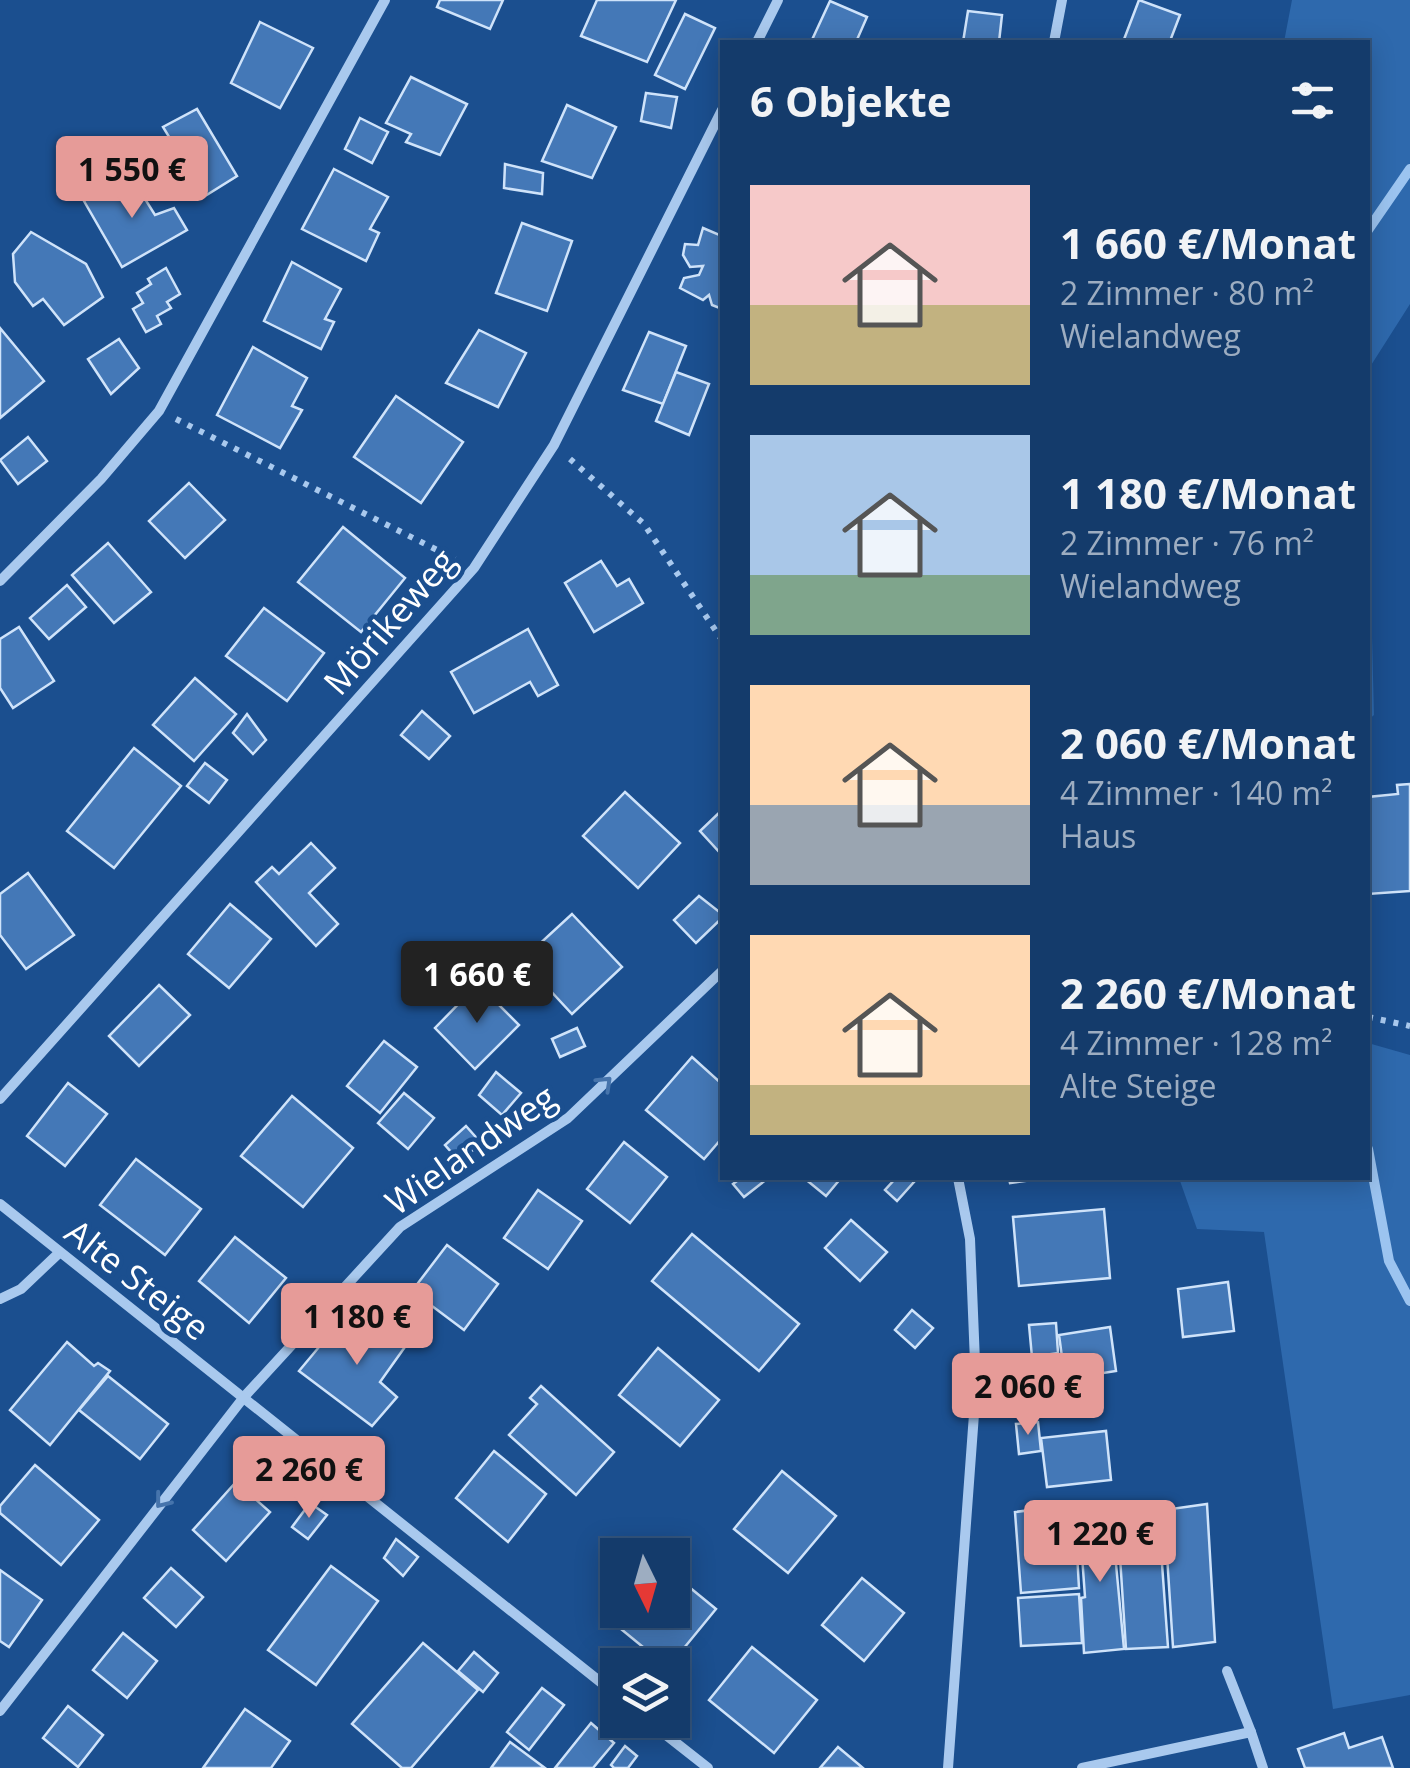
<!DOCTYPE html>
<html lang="de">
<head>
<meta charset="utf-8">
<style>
	:root { --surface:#143b6b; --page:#1d4271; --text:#f1f3f6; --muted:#9dadc1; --line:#33557e; --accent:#e69b98 }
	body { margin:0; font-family:"Open Sans",sans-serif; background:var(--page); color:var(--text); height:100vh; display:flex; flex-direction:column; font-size:38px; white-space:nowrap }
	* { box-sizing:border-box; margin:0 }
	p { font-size:32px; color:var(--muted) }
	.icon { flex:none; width:55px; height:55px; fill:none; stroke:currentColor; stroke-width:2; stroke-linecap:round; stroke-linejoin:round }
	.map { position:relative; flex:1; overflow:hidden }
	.side { position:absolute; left:720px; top:40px; width:650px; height:1140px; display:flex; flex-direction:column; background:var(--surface); border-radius:0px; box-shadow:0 5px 25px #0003,0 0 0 2px var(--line) }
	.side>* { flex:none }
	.needle { width:65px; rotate:175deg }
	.tools { position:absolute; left:600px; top:1538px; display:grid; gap:20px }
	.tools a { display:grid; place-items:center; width:90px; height:90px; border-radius:0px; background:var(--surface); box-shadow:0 5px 25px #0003,0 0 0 2px var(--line); font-size:50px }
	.price { position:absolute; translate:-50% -85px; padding:0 22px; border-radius:10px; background:var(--accent); color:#111; font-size:32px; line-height:65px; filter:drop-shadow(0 2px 5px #0008) }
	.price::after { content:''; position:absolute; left:50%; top:60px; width:30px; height:22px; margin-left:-15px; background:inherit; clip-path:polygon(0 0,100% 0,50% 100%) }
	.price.current { background:#222; color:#fff }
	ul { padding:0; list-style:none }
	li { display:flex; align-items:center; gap:30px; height:250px; padding:0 30px }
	li span { display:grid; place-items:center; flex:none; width:280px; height:200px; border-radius:0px; color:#555 }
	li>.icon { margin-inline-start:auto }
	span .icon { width:120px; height:120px; fill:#fffc; stroke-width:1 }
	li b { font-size:42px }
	h2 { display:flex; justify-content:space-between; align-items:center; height:120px; padding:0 30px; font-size:42px }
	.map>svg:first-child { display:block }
	.green { fill:#2e69ad }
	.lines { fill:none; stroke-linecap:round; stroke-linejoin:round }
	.stream { stroke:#9cc4f0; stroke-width:10 }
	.building { fill:#4478b7; stroke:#cfe3fa; stroke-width:2.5 }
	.path { stroke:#a9c9ee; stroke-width:6; stroke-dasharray:5 8; stroke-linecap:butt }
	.street { stroke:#a9c9ee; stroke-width:10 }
	.oneway { stroke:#4674ac }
	.labels { text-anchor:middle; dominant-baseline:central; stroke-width:9; stroke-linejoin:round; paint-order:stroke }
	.street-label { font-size:35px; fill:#fff; stroke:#1b4f8f }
</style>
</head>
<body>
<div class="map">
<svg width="1410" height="1768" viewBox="0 0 1410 1768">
	<rect width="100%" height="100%" fill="#1b4f8f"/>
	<!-- green -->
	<g class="green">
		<polygon points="1292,0 1410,0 1410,304 1368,370 1368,42 1284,42"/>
		<polygon points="1368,481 1374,715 1368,720"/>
		<polygon points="1368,1043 1410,1055 1410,1695 1333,1709 1264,1232 1197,1229 1179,1178 1368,1178"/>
	</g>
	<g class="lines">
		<!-- stream -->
		<g class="stream">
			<polyline points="1368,230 1410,169"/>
			<polyline points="1368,1149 1389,1261 1410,1301"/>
		</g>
	</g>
	<!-- building -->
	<g class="building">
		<polygon points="440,0 503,0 490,29 437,7"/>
		<polygon points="597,0 676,0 647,62 581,36"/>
		<polygon points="1139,0 1180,15 1170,41 1173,42 1123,42"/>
		<polygon points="830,1 867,17 856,42 811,42"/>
		<polygon points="968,11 1002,15 999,42 963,42"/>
		<polygon points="685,14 715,28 685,89 655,75"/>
		<polygon points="260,22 313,48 280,108 231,83"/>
		<polygon points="411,77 467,104 440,155 406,142 411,134 386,123"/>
		<polygon points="646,93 677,97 671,128 641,121"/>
		<polygon points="567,105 616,127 592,178 542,161"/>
		<polygon points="197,109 237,176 205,196 163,127"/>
		<polygon points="360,118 388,132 372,163 345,149"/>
		<polygon points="505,164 543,173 542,194 504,188"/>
		<polygon points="334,169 388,197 370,229 379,233 366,261 302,229"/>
		<polygon points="130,175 155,215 174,208 187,230 122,267 84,201"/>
		<polygon points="522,223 572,241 547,311 496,293"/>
		<polygon points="703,228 722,236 722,309 712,305 709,295 703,300 680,288 684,278 699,275 703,266 690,267 683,255 685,244 698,245"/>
		<polygon points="31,232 86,264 103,297 64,325 43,299 33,306 15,282 13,254"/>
		<polygon points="292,262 341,289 325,319 334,322 321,349 264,321"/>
		<polygon points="166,268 180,294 167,302 171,308 157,316 161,324 146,332 133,309 143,303 137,293 151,284 148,279"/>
		<polygon points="0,328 44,381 0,418"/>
		<polygon points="479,330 526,353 498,407 446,383"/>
		<polygon points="649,332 686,346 663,404 623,390"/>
		<polygon points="119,339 139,368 111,394 88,359"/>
		<polygon points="253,347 307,378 292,406 302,410 280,448 217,415"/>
		<polygon points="676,372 709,384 689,435 656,421"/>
		<polygon points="396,396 463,442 421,503 354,457"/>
		<polygon points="28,437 47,461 18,484 0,460"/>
		<polygon points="189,483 225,520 185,558 149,521"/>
		<polygon points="343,527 405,578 361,632 298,582"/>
		<polygon points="108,543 151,592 114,623 72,575"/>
		<polygon points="601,561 617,586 629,579 643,603 594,632 565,583"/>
		<polygon points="67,585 86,607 49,639 30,618"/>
		<polygon points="264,608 324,653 287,701 226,656"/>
		<polygon points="19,627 54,681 13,708 0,688 0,639"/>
		<polygon points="528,629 558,685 538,696 530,682 474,713 451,672"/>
		<polygon points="195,678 236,714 194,761 153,725"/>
		<polygon points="422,711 450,736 429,759 401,735"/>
		<polygon points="247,714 266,740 253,754 233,733"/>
		<polygon points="134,748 181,786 114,868 67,831"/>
		<polygon points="205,763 227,780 209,803 187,786"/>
		<polygon points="1410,784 1410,891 1368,894 1368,797 1398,794 1397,785"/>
		<polygon points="625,792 680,843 638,888 583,836"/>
		<polygon points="722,810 722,855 700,831"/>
		<polygon points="311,843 335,868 309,893 338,924 316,946 256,882 272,867 279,874"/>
		<polygon points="28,873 74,935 26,969 0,935 0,894"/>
		<polygon points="699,896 722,914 722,918 696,943 674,920"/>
		<polygon points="230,904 271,939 229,988 188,954"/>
		<polygon points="572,914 622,967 572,1014 522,960"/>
		<polygon points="478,984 519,1025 475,1069 435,1028"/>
		<polygon points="159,985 190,1015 139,1066 109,1036"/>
		<polygon points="577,1028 585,1046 560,1057 552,1039"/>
		<polygon points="384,1041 417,1067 380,1113 347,1086"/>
		<polygon points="692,1057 722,1084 722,1138 704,1159 646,1110"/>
		<polygon points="496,1072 521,1093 502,1115 479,1095"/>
		<polygon points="68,1083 107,1114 65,1166 27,1136"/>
		<polygon points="404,1093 434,1118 408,1149 378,1123"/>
		<polygon points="292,1096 353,1148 303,1207 241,1156"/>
		<polygon points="466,1126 481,1143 460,1162 445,1145"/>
		<polygon points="624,1142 667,1177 630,1223 587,1189"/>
		<polygon points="136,1159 201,1209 165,1255 100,1205"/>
		<polygon points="741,1178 766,1178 767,1179 744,1197 733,1184"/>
		<polygon points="804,1178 841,1178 826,1196"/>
		<polygon points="896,1178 908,1178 914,1182 897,1201 885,1190"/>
		<polygon points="1009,1178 1046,1178 1010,1183"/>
		<polygon points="538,1190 582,1221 548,1269 504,1238"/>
		<polygon points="1104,1209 1110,1278 1019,1286 1013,1217"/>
		<polygon points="851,1220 887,1252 860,1281 825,1248"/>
		<polygon points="692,1234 799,1324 759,1371 652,1281"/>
		<polygon points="235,1237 286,1278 249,1323 199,1281"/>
		<polygon points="447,1245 498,1284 464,1330 412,1291"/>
		<polygon points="1228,1282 1234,1331 1183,1337 1178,1289"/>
		<polygon points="912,1310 933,1328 915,1348 895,1330"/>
		<polygon points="364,1314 407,1344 380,1382 397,1397 372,1426 299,1371 329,1335 341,1342"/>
		<polygon points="1056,1323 1058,1353 1032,1357 1029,1325"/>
		<polygon points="1110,1327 1116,1371 1065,1379 1059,1335"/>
		<polygon points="67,1342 94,1366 98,1363 110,1371 50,1445 10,1410"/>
		<polygon points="658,1348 719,1400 680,1446 619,1395"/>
		<polygon points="108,1376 168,1424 140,1459 79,1410"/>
		<polygon points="541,1386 614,1452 576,1495 509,1435 537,1404 530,1398"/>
		<polygon points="1038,1422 1041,1451 1019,1454 1016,1424"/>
		<polygon points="1106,1431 1111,1480 1047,1487 1041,1438"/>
		<polygon points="494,1451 546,1494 508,1542 456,1498"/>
		<polygon points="35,1465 99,1520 61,1565 0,1513 0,1506"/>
		<polygon points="782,1471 836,1516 788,1573 734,1529"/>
		<polygon points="236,1482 270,1512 226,1561 193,1530"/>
		<polygon points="310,1503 327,1515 308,1539 292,1527"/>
		<polygon points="1207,1504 1215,1642 1173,1647 1164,1510"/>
		<polygon points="1048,1508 1051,1537 1076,1535 1079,1588 1021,1593 1015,1512"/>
		<polygon points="1158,1508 1168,1647 1126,1649 1117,1511"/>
		<polygon points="1111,1511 1124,1649 1084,1653 1081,1598 1085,1597 1079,1514"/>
		<polygon points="396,1539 418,1557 403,1576 384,1558"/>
		<polygon points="331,1566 378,1601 316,1685 268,1650"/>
		<polygon points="171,1568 203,1597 176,1627 144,1598"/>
		<polygon points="0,1570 42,1600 9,1647 0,1641"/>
		<polygon points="672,1573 716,1609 670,1665 665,1665 610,1620 618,1610 672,1610"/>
		<polygon points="862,1578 904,1613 864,1661 822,1625"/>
		<polygon points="1079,1594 1082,1643 1021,1646 1018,1598"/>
		<polygon points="123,1633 157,1661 127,1698 93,1670"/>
		<polygon points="423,1643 478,1690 411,1768 402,1768 352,1724"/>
		<polygon points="752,1647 817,1700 774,1753 709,1700"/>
		<polygon points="474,1652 498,1673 483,1692 458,1671"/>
		<polygon points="542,1688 564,1705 529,1750 507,1732"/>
		<polygon points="68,1706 103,1735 78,1767 43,1738"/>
		<polygon points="245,1709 290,1741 271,1768 203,1768"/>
		<polygon points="591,1723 614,1743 593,1768 555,1768"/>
		<polygon points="1344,1733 1349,1748 1382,1737 1393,1768 1305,1768 1298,1749"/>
		<polygon points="510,1742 545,1768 491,1768"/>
		<polygon points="625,1746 637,1756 628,1768 614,1768 611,1765"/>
		<polygon points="838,1747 863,1768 820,1768"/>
	</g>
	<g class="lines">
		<!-- path -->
		<g class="path">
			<polyline points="176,419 455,559"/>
			<polyline points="570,459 644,524 722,640"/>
			<polyline points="1368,1017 1410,1026"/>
		</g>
		<!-- street -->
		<g class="street">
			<polyline points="757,42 778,0"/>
			<polyline points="1054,42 1062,0"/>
			<polyline points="0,581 101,479 159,411 385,0"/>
			<polyline points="0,1099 474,568 554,445 722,110"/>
			<polyline points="0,1204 618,1696"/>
			<polyline points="0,1299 21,1289 59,1253"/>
			<polyline points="1227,1671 1251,1732"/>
			<polyline points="0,1711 244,1397 400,1227 568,1118 722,971"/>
			<polyline points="647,1720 708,1768"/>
			<polyline points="948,1768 976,1387 970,1239 958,1178"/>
			<polyline points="1082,1768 1251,1732 1263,1768"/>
		</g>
	</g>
	<!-- one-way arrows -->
	<defs><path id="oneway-chevron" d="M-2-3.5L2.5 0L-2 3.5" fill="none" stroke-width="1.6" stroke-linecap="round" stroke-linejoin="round" transform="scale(2.5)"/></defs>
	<g class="oneway">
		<use href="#oneway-chevron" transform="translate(605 1083) rotate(-44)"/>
		<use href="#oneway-chevron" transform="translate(162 1501) rotate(128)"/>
	</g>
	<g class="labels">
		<!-- street labels -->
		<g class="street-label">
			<text transform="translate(389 621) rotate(-49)">Mörikeweg</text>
			<text transform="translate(470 1149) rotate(-35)">Wielandweg</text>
			<text transform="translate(138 1279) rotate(38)">Alte Steige</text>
		</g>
	</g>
</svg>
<div class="tools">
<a><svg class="needle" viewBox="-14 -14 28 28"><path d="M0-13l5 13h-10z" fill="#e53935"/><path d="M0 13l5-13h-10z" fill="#9dadc1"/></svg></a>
<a><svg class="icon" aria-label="layers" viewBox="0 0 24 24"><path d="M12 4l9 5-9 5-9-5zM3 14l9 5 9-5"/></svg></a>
</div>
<b class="price" style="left:132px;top:221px">1 550 €</b>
<b class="price current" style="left:477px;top:1026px">1 660 €</b>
<b class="price" style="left:357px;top:1368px">1 180 €</b>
<b class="price" style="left:1028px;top:1438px">2 060 €</b>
<b class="price" style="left:309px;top:1521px">2 260 €</b>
<b class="price" style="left:1100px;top:1585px">1 220 €</b>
<section class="side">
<h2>6 Objekte<svg class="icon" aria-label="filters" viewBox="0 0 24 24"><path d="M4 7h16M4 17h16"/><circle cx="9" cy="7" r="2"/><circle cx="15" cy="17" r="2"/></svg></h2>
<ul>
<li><span style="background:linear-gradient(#f6c9c9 60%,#c2b280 0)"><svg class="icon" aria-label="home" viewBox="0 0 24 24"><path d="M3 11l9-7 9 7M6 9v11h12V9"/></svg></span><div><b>1 660 €/Monat</b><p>2 Zimmer · 80 m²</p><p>Wielandweg</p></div></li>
<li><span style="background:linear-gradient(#a9c7e8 70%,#7fa58c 0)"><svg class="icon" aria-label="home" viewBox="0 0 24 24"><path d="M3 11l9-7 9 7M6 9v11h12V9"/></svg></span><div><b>1 180 €/Monat</b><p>2 Zimmer · 76 m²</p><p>Wielandweg</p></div></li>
<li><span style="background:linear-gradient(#ffd9b3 60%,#9aa5b1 0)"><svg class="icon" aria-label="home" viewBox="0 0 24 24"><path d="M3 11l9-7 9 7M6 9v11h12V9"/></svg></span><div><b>2 060 €/Monat</b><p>4 Zimmer · 140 m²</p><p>Haus</p></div></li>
<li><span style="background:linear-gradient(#ffd9b3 75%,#c2b280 0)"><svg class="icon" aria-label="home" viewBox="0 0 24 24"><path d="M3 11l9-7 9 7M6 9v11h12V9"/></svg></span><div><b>2 260 €/Monat</b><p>4 Zimmer · 128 m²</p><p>Alte Steige</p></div></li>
</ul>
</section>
</div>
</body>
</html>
